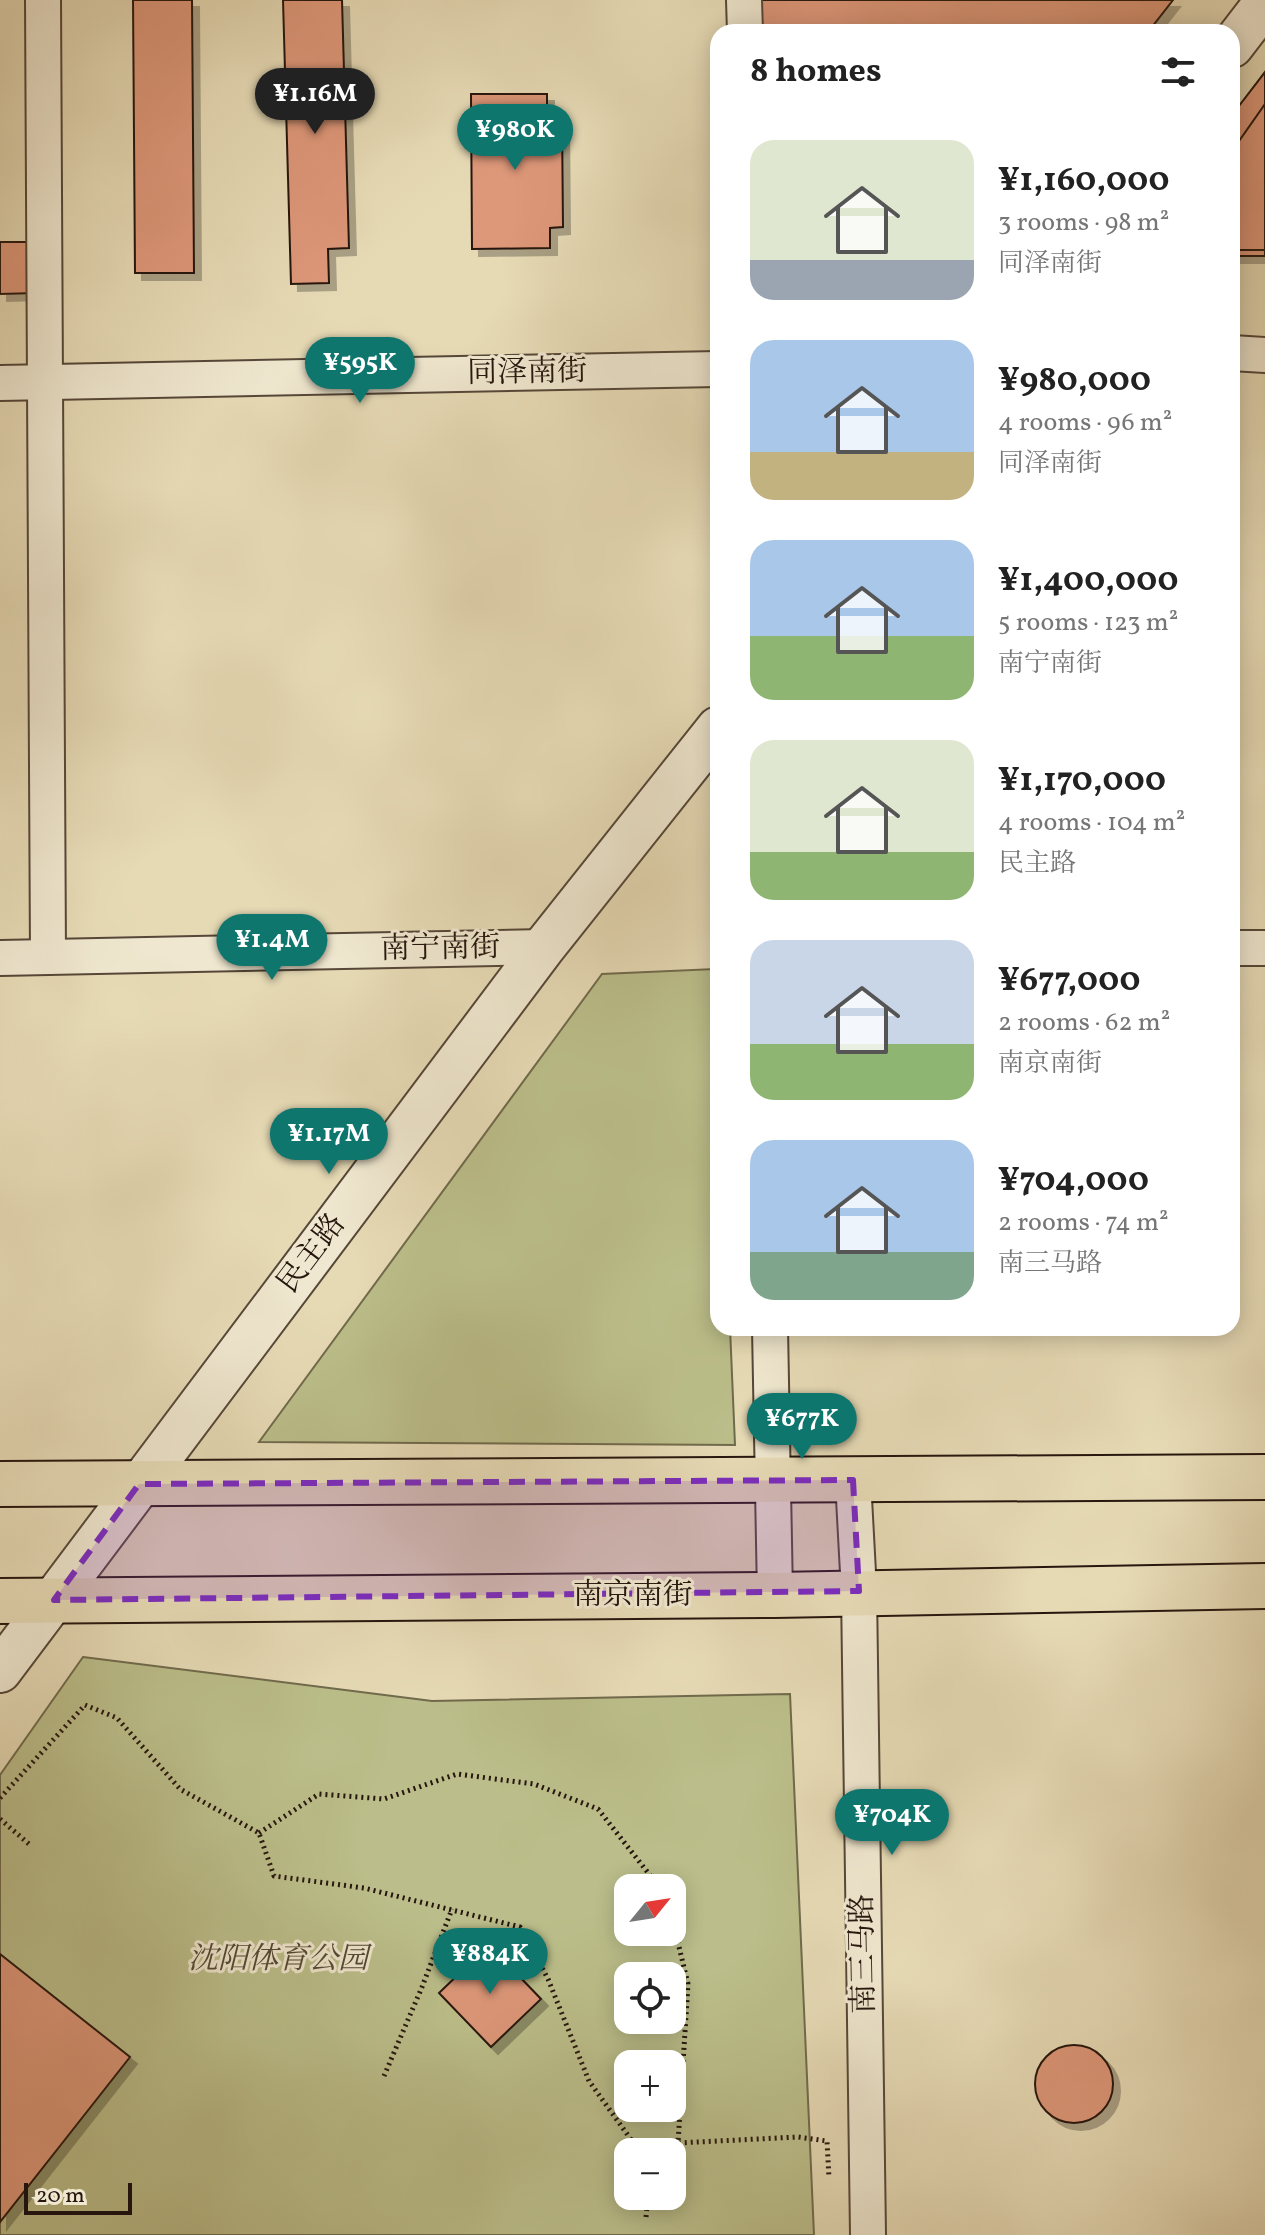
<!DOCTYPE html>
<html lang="en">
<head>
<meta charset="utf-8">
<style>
	:root { --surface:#fff; --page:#f6f6f6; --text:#222; --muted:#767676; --accent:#0f766e }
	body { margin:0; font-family:Vollkorn,"Noto Serif SC",serif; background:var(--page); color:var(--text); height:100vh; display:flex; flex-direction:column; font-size:30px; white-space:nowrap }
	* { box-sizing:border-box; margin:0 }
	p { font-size:26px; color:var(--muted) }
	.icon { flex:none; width:44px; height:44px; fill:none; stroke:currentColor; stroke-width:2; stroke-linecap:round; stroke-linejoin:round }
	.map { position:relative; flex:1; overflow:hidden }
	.sheet { position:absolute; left:710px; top:24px; width:530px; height:1312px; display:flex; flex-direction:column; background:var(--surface); border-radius:24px; box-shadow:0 4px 20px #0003 }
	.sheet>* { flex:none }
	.needle { width:52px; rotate:60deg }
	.controls { position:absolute; left:614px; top:1874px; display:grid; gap:16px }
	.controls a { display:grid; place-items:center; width:72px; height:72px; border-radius:16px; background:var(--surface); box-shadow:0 4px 20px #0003; font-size:40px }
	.scale { position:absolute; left:24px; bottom:20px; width:108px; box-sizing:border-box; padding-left:8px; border:4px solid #26160e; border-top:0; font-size:22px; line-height:28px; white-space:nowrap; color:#26160e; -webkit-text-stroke:6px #efe7cf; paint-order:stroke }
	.price { position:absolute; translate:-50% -68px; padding:0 18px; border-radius:28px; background:var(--accent); color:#fff; font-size:26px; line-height:52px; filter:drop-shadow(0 2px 4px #0008) }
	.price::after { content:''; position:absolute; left:50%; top:48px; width:24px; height:18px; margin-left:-12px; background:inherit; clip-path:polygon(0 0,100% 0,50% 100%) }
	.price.current { background:#222; color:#fff }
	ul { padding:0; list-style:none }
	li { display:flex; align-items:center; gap:24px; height:200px; padding:0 40px }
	li span { display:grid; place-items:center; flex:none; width:224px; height:160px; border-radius:24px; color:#555 }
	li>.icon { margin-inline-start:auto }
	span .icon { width:96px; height:96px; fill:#fffc; stroke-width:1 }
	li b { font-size:34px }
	h2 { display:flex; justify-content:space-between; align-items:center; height:96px; padding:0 40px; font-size:34px }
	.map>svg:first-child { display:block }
	.green { fill:#bbbe8a; stroke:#706a4c; stroke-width:2; fill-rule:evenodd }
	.building { fill:#dd9779; stroke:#26160e; stroke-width:2; filter:url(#shadow) }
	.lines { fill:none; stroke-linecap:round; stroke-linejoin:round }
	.minor-casing { stroke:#564738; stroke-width:38 }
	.tertiary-casing { stroke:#564738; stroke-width:46 }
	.primary-casing { stroke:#26160e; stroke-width:48 }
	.path { stroke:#26160e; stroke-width:5; stroke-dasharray:2 4; stroke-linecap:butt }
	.minor { stroke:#efe7cf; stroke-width:34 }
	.tertiary { stroke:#efe7cf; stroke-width:42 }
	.primary { stroke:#e6dab5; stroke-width:44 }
	.marked { fill:#7b2cbf; fill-opacity:0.2; stroke:#7b2cbf; stroke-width:6; stroke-dasharray:16 10; stroke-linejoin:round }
	.labels { text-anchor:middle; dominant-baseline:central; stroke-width:6; stroke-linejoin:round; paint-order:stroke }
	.street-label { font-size:30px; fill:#26160e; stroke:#efe7cf }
	.park-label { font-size:30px; font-style:italic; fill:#534833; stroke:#efe7cf }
</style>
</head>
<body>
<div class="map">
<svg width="1265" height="2235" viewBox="0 0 1265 2235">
	<defs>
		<filter id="shadow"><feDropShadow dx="7" dy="7" stdDeviation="0" flood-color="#0004"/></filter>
	</defs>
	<rect width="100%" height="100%" fill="#e6dab5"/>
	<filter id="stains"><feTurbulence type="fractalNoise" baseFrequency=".0025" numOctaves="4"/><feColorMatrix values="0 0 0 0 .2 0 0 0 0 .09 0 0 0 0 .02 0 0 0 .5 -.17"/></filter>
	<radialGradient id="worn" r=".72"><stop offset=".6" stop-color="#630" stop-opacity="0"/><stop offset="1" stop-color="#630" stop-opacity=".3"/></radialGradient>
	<!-- green -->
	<g class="green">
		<polygon points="715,969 718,1049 718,1328 730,1328 735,1445 259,1442 602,974"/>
		<path d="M83 1657 432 1701 790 1694 814 2235H0V1775ZM628 1888H672V1932H628ZM628 1976H672V2020H628ZM628 2064H672V2108H628ZM628 2152H672V2196H628Z"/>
	</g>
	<!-- building -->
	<g class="building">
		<polygon points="133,0 192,0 194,273 135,273"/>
		<polygon points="283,0 342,0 349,248 328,249 329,283 291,284"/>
		<polygon points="747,0 1173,0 1148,32 748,32"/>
		<polygon points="1265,72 1265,256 1232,256 1232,115"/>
		<polygon points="471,94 547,94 547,117 562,117 563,227 550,228 550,248 472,249"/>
		<polygon points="1265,104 1265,250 1232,250 1232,151"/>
		<polygon points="0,242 36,242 37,293 0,294"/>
		<polygon points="489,1945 541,1999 491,2047 439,1993"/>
		<polygon points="0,1954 130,2057 0,2222"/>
		<circle cx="1074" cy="2084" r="39"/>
	</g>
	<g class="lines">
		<!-- minor casing -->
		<g class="minor-casing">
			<g id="minor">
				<polyline points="43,0 48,957"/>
				<polyline points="744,0 745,32"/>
				<polyline points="1232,353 1265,355"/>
				<polyline points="0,383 718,369"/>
				<polyline points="1232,948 1265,948"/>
				<polyline points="0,958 544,947"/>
				<polyline points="770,1328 775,1595"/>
				<polyline points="853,1480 859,1591 868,2235"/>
			</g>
		</g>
		<!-- tertiary casing -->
		<g class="tertiary-casing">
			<g id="tertiary">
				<polyline points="1232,46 1265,3"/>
				<polyline points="0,1671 544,947 718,728"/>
			</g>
		</g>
		<!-- primary casing -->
		<g class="primary-casing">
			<g id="primary">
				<polyline points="0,1484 1265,1477"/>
				<polyline points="0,1601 775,1595 1265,1586"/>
			</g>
		</g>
		<!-- path -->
		<g class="path">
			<polyline points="0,1798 85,1705 117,1718 180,1789 259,1833 274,1876 364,1888 520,1927 548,1979 589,2081 640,2152"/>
			<polyline points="0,1819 29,1844"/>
			<polyline points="259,1833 319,1794 384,1799 457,1774 534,1784 598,1809 660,1888"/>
			<polyline points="672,1918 688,1984 678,2143 798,2137 827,2141 829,2178"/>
			<polyline points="384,2076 422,1987 452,1909"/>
			<polyline points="646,2217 648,2196"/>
		</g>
		<!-- minor -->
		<use href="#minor" class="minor"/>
		<!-- tertiary -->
		<use href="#tertiary" class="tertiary"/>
		<!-- primary -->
		<use href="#primary" class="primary"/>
	</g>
	<!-- marked area -->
	<path class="marked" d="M853 1480 859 1591 54 1600 139 1484Z"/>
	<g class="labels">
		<!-- street labels -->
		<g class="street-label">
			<text transform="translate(527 373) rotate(-1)">同泽南街</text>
			<text transform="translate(440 949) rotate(-1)">南宁南街</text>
			<text transform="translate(312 1254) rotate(-53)">民主路</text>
			<text x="633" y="1596">南京南街</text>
			<text transform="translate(864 1954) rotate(-91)">南三马路</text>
		</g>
		<!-- park labels -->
		<g class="park-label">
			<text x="278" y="1960">沈阳体育公园</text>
		</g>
	</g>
	<rect width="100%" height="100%" filter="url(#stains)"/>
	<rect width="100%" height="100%" fill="url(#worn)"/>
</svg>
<div class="controls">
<a><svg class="needle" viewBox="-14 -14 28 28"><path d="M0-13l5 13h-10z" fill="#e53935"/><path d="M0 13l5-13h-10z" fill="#767676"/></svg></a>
<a><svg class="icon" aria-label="locate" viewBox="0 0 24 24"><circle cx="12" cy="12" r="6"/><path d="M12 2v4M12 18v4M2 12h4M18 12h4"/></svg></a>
<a>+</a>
<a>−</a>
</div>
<div class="scale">20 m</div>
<b class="price current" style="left:315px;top:136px">¥1.16M</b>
<b class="price" style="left:515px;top:172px">¥980K</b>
<b class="price" style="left:360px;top:405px">¥595K</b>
<b class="price" style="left:272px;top:982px">¥1.4M</b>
<b class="price" style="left:329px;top:1176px">¥1.17M</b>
<b class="price" style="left:802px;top:1461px">¥677K</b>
<b class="price" style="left:892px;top:1857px">¥704K</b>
<b class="price" style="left:490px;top:1996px">¥884K</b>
<section class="sheet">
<h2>8 homes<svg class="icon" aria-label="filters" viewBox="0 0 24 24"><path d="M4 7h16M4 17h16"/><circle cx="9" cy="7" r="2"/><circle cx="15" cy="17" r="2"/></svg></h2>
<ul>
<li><span style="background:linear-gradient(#dfe7d0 75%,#9aa5b1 0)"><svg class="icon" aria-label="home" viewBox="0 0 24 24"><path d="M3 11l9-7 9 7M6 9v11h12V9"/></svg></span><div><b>¥1,160,000</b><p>3 rooms · 98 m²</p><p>同泽南街</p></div></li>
<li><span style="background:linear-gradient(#a9c7e8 70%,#c2b280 0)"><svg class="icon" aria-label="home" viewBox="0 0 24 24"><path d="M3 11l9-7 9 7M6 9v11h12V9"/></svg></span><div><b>¥980,000</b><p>4 rooms · 96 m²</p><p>同泽南街</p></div></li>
<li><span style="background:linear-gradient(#a9c7e8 60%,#8fb573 0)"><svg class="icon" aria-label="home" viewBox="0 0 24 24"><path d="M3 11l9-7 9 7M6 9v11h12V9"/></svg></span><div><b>¥1,400,000</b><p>5 rooms · 123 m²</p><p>南宁南街</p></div></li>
<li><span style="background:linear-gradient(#dfe7d0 70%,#8fb573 0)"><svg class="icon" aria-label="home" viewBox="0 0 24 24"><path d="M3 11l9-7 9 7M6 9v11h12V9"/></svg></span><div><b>¥1,170,000</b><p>4 rooms · 104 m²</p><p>民主路</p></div></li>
<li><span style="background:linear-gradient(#c9d6e8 65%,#8fb573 0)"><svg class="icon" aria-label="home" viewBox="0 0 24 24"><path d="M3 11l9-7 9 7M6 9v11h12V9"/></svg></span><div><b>¥677,000</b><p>2 rooms · 62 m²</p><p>南京南街</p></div></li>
<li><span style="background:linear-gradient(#a9c7e8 70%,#7fa58c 0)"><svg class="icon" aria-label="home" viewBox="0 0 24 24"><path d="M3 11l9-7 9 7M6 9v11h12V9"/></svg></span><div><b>¥704,000</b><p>2 rooms · 74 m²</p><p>南三马路</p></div></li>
</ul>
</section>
</div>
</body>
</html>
